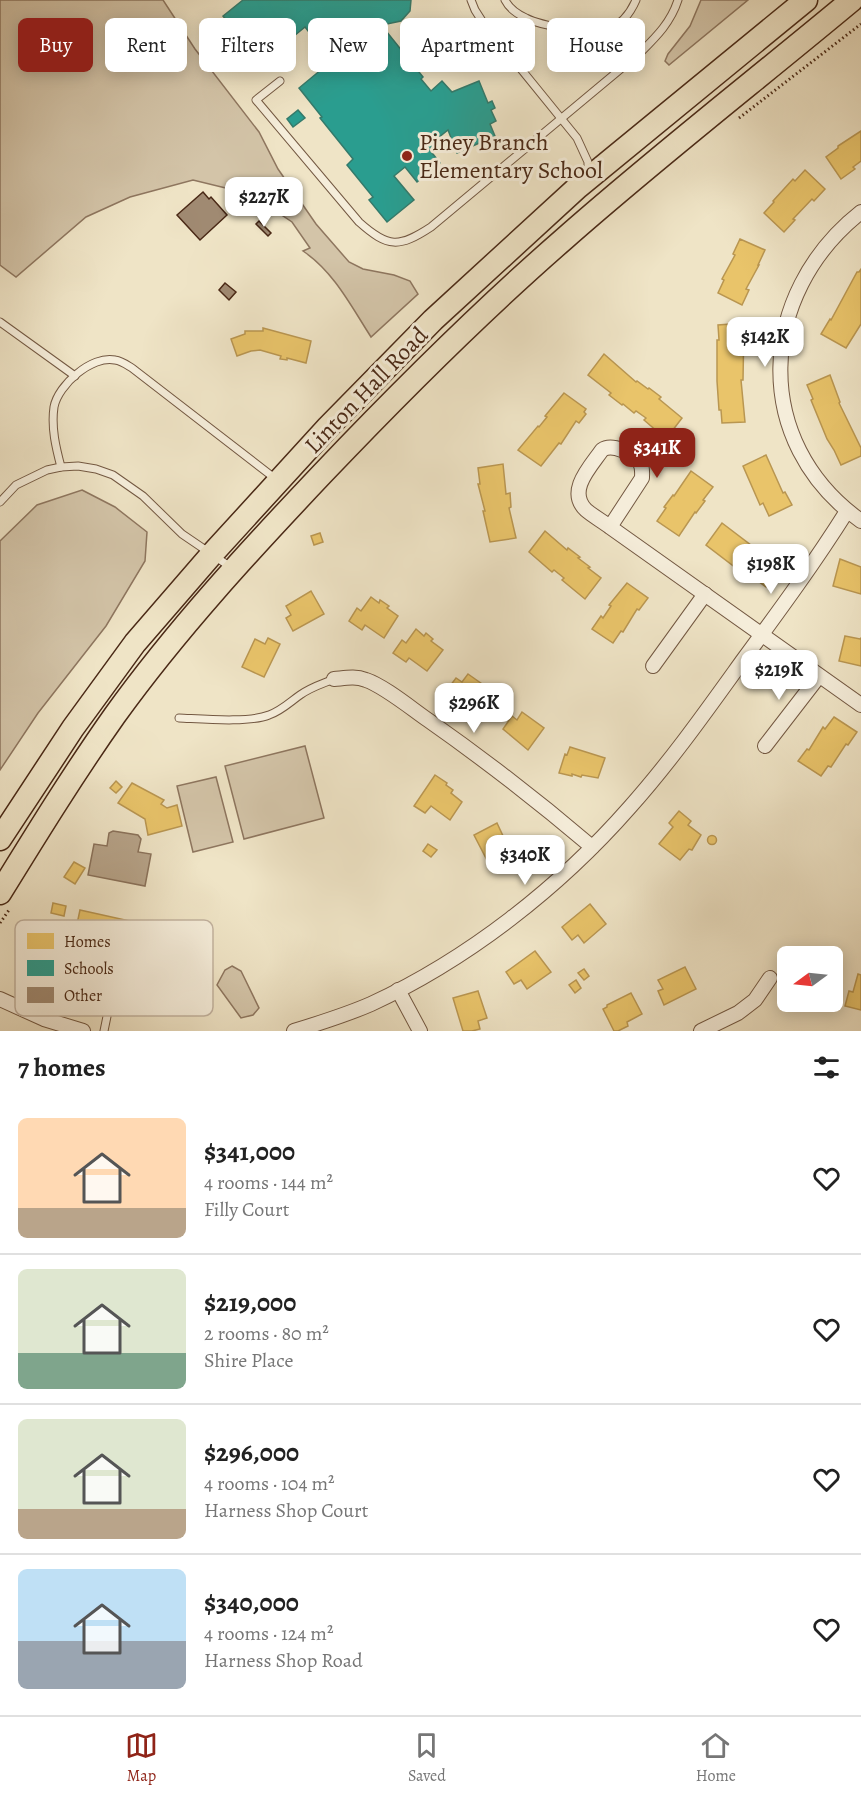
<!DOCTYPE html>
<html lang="en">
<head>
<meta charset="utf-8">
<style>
	:root { --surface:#fff; --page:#f2f2f2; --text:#222; --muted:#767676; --line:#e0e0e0; --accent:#8f2418 }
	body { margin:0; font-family:Alegreya,serif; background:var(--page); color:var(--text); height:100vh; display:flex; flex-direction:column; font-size:22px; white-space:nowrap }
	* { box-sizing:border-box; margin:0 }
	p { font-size:20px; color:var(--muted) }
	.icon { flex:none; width:33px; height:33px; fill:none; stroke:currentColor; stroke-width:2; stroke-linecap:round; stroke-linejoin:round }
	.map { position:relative; height:1031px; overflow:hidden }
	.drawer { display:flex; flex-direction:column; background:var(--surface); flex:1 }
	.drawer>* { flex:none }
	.hud { position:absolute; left:18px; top:18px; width:825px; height:54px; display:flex; gap:12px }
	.needle { width:39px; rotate:255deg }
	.fabs { position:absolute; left:777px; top:946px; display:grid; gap:12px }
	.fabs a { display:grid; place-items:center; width:66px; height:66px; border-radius:9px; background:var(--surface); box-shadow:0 3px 15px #0003; font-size:30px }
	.price { position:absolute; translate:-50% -51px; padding:0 14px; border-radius:12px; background:#fff; color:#222; font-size:20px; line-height:39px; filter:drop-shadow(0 2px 3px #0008) }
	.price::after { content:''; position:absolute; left:50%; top:36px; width:18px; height:14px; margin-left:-9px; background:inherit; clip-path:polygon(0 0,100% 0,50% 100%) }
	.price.on { background:var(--accent); color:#fff }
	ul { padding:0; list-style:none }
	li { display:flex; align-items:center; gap:18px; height:150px; padding:0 18px }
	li+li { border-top:2px solid var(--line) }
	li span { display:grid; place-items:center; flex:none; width:168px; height:120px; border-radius:9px; color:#555 }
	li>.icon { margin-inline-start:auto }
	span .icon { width:72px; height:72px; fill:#fffc; stroke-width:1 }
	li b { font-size:26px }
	h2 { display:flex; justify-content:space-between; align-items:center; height:72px; padding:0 18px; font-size:26px }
	.chip { padding:0 21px; border-radius:9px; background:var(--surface); box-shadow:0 3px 15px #0003; font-size:21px; line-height:54px }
	.chip.on { background:var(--accent); color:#fff }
	.tab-bar { display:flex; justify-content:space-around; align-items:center; height:84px; border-top:2px solid var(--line); background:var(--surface); font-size:16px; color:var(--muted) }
	.tab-bar a { display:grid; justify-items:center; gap:3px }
	.tab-bar .on { color:var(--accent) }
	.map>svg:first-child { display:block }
	.green { fill:#d3c4a8; stroke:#8e765f; stroke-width:1.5 }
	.water { fill:#b7a48a; stroke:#8b735c; stroke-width:1.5 }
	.homes { fill:#e9c46a; stroke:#b99651; stroke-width:1.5 }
	.schools { fill:#2a9d8f; stroke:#347a6b; stroke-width:1.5 }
	.building { fill:#a08a72; stroke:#4a2916; stroke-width:1.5 }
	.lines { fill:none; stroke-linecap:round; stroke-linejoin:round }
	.service-casing { stroke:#735842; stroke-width:9 }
	.minor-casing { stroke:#735842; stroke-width:16 }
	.primary-casing { stroke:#4a2916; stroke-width:25 }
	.path { stroke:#4a2916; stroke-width:3; stroke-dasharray:1.5 3; stroke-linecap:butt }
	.service { stroke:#f5edda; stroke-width:7 }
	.minor { stroke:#f5edda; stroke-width:14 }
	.primary { stroke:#efe4c6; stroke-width:22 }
	.poi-dot { fill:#8f2418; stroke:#f5edda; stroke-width:2 }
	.labels { text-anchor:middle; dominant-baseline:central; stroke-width:6; stroke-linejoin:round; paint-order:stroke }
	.poi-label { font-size:24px; fill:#4a2916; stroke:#f5edda; text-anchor:start }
	.street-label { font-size:24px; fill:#4a2916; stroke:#f5edda }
	.key { fill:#f5edda; stroke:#c2b29f; stroke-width:1.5 }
	.key-label { font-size:16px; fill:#4a2916 }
</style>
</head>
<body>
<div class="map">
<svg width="861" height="1031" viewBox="0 0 861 1031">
	<rect width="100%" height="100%" fill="#efe4c6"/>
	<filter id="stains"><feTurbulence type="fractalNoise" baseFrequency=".00333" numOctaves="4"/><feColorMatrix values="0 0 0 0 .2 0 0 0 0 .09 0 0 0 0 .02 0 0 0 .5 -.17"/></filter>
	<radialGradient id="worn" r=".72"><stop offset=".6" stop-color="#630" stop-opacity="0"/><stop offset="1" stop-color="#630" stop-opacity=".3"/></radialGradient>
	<!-- green -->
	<g class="green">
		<path d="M0 0H163L195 49 259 132 278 169 316 224 349 262 363 269 394 275 410 281 418 294 371 337C351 306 334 272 303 251L310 248 292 222 268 206 242 192 193 180 130 197 86 217 16 277 0 265Z"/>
		<polygon points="701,0 748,0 669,65 665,61 668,54 690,26"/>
		<polygon points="82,490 115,507 147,532 145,561 106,626 38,713 0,770 0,541 37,505"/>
		<polygon points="305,746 324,818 244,839 225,766"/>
		<polygon points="216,777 233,842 193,852 177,786"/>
		<polygon points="232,966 241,971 259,1008 253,1015 241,1018 217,985 225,970"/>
	</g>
	<!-- water -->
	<polygon class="water" points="113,831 138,835 141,839 138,852 151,854 145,886 88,875 94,844 107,846 109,833"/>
	<!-- homes -->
	<g class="homes">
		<polygon points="861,131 861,161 853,167 855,169 841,179 826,157 838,148 838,146"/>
		<polygon points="805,170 825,189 814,201 812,199 793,219 795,220 784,232 764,213 774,202 773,201 793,179 795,181"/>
		<polygon points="740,239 765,250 758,265 759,265 746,289 749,290 742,305 718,293 724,280 722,279 735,255 733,254"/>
		<polygon points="861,269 861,324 846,348 821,334 830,319 831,320 857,272 859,272"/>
		<polygon points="744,323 743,380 741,380 745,422 722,423 721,410 719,410 717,381 717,340 719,340 718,325"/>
		<polygon points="263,328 311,341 306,363 287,358 287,360 280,359 281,356 260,350 251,351 237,356 231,339 245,334 245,331 263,331"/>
		<polygon points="604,354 636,382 637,381 648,389 649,388 661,397 659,399 682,418 666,439 644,420 646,418 636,411 634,413 623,404 622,405 609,395 611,393 588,375"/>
		<polygon points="830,375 840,402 839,403 861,448 861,456 841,465 834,450 827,439 811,400 813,399 807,385"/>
		<polygon points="564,393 586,409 584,412 586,414 579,423 576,421 561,444 559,443 541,466 518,450 538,426 539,427 547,417 545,416"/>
		<polygon points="766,455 783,493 785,492 792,505 769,516 763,503 760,505 743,466"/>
		<polygon points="503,464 506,494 510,493 511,507 509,508 516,538 490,542 483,511 485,511 478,484 480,484 478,468"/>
		<polygon points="691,471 713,487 703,500 705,501 696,513 695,512 679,536 657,521 666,508 664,507 673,495 674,496"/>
		<polygon points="722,523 768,558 769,557 781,566 766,587 754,578 753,581 706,545"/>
		<polygon points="545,531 567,550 568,548 580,557 578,558 590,567 588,568 601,578 585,599 562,580 564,578 554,570 552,572 529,552"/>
		<polygon points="320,533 323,542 314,545 311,536"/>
		<polygon points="840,559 861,567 861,594 833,586"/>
		<polygon points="627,583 648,598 639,610 637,609 623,632 621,631 613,643 592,629 601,616 603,618 611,606 609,605"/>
		<polygon points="311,591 324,614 293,631 286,618 291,615 286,606"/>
		<polygon points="371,597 379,603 380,600 389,606 387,608 398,616 384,638 365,625 362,630 349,621 357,608 361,611"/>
		<polygon points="416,629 424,636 426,633 433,639 431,641 443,650 427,671 409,658 406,662 393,653 402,640 406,643"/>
		<polygon points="845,636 860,639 861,638 861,666 839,661"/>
		<polygon points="268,638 280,644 264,677 242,667 255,639 265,644"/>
		<polygon points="468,674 492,691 479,710 447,690 456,678 462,682"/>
		<polygon points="522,712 544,728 528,750 503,729 512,716 517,720"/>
		<polygon points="834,717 857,732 848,745 846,744 831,767 828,766 821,776 798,761 807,749 809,750 823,727 825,729"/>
		<polygon points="570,747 605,758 598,778 582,775 581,777 572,774 572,776 559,773 565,754 567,755"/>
		<polygon points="435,775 447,783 446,785 453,790 451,793 462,802 450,820 431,806 425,813 414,806"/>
		<polygon points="116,781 122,787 116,793 110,788"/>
		<polygon points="132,783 164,800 161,804 167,808 177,805 182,826 148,835 145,819 118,803"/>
		<polygon points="679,811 691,821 688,825 701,835 692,850 689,849 680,860 659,844 673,827 669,823"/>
		<polygon points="497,823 511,853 489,864 474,835"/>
		<circle cx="712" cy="840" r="4.5"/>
		<polygon points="428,844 437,850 431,857 423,851"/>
		<polygon points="74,862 85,868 75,884 64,877"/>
		<polygon points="53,903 66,906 64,916 51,913"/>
		<polygon points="590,904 606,924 584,943 578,935 572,940 562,927"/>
		<polygon points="80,910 175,931 167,972 71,952"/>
		<polygon points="535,951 551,972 527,989 521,980 514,984 506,972"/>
		<polygon points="685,967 696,989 664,1005 658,991 663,989 658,980"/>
		<polygon points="584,969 589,976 584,980 578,973"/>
		<polygon points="858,974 861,975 861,1010 845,1006 849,991 853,992"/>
		<polygon points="576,980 581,988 575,993 569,985"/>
		<polygon points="478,991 487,1018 478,1021 480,1029 472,1031 463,1031 453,998"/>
		<polygon points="631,993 642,1014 627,1022 628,1026 618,1031 614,1031 603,1009 607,1007 607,1005"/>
	</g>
	<!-- schools -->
	<g class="schools">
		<polygon points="243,0 411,0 410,11 401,21 387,24 378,21 423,77 421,79 431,91 442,81 452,92 479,81 488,103 492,101 495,108 491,110 496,121 490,124 495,136 457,153 448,130 433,142 435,144 429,149 440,163 417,182 405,167 394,176 414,200 387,222 369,200 373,197 347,165 353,159 320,118 322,117 299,88 328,64 331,68 335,65 305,27 261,63 248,47 240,52 238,49 235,52 229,45 232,42 223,31 230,25 223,16"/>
		<polygon points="298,110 305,118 293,127 287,119"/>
	</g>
	<!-- building -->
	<g class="building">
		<polygon points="203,192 209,199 211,197 227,215 200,240 177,215"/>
		<polygon points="259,221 271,233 268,236 256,224"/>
		<polygon points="225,283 236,292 229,300 219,290"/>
	</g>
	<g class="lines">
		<!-- service casing -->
		<g class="service-casing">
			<g id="service">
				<polyline points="471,0 475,10 482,21 577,138 588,162 588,172"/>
				<path d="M505 0C509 8 517 14 526 18 539 25 595 36 608 30 622 24 630 14 636 0"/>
				<path d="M280 81 256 100 359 222C388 248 399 248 431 227L641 52C657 36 671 22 678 0"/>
				<polyline points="0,322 75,376"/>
				<path d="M61 467C56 448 51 428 54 407 58 385 92 355 115 360 122 361 127 365 132 368L277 480"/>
				<polyline points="0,502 16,485 47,470 61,467 78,466 96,469 113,475 143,496 182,534 232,568"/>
				<path d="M179 718C203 719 249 723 269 715 281 711 290 702 300 695 311 687 322 684 334 679"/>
				<polyline points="104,1031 113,987"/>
			</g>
		</g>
		<!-- minor casing -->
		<g class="minor-casing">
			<g id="minor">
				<path d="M861 212C757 294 750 442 861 521"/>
				<path d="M610 527C602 521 593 516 586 510 566 491 591 466 602 450 612 443 633 453 640 463 643 468 642 473 642 478L610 527 861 705"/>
				<polyline points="653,666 705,594"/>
				<path d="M334 679C346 678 355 676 366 680 384 686 412 709 428 720 485 760 539 802 592 847"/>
				<polyline points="765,746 819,676"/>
				<polyline points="398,990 420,1031"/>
				<polyline points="0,999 44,1019 83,1031"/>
				<path d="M294 1031C320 1023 346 1015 371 1004 468 959 559 888 630 807 671 761 707 710 743 660 779 611 815 562 847 511"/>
				<polyline points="701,1031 738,1013 755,1000 770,978"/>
			</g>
		</g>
		<!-- primary casing -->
		<g class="primary-casing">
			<g id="primary">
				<polyline points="0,839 73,728 135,643 212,554 328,427 433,320 578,187 806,0"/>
				<path d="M0 893C37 833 74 773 115 715 177 629 250 550 322 474 400 392 479 313 564 239 658 156 756 80 852 0"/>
			</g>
		</g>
		<!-- path -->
		<g class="path">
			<polyline points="739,118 861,24"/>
			<polyline points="0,923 9,910"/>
		</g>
		<!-- service -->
		<use href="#service" class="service"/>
		<!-- minor -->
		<use href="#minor" class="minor"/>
		<!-- primary -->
		<use href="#primary" class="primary"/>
	</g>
	<!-- markers -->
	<circle class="poi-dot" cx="407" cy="156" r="6"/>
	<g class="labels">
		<!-- poi labels -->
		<g class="poi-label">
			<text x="419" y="142">Piney Branch<tspan x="419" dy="28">Elementary School</tspan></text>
		</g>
		<!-- street labels -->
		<g class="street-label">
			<text transform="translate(366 390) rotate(-46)">Linton Hall Road</text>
		</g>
	</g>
	<!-- legend -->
	<rect x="15" y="920" width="198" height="96" rx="9" class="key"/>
	<rect x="27" y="933" width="27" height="16" fill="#e9c46a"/>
	<rect x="27" y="960" width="27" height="16" fill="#2a9d8f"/>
	<rect x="27" y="987" width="27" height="16" fill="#a08a72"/>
	<g class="key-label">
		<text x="64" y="947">Homes</text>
		<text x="64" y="974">Schools</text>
		<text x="64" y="1001">Other</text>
	</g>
	<rect width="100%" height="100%" filter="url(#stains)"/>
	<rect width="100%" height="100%" fill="url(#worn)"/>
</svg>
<div class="fabs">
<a><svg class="needle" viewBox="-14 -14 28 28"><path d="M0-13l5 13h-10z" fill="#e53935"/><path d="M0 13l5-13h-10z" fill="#767676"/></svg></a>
</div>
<b class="price" style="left:264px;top:228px">$227K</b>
<b class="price" style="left:765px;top:368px">$142K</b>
<b class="price on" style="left:657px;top:479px">$341K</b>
<b class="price" style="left:771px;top:595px">$198K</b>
<b class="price" style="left:779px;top:701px">$219K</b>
<b class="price" style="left:474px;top:734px">$296K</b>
<b class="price" style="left:525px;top:886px">$340K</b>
<div class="hud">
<a class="chip on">Buy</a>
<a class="chip">Rent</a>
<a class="chip">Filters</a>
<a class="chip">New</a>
<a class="chip">Apartment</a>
<a class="chip">House</a>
</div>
</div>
<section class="drawer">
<h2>7 homes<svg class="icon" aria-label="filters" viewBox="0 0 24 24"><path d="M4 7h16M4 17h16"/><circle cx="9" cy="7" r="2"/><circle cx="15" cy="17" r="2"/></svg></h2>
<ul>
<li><span style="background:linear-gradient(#ffd9b3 75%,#b9a48a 0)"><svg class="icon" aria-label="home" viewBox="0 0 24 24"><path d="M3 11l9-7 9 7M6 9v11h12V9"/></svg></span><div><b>$341,000</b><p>4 rooms · 144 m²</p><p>Filly Court</p></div><svg class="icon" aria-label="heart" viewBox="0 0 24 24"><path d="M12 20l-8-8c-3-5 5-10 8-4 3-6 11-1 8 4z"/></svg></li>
<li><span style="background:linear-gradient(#dfe7d0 70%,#7fa58c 0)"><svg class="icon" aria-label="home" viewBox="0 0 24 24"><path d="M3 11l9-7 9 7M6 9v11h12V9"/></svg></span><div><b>$219,000</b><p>2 rooms · 80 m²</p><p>Shire Place</p></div><svg class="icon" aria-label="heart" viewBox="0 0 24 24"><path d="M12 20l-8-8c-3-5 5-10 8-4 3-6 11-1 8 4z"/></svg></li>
<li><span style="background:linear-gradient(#dfe7d0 75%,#b9a48a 0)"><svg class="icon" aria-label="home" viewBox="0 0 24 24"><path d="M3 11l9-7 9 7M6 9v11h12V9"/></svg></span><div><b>$296,000</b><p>4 rooms · 104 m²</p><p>Harness Shop Court</p></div><svg class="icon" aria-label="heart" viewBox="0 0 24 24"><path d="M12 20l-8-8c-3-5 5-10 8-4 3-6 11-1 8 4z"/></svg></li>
<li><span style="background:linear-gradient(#bfe0f5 60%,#9aa5b1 0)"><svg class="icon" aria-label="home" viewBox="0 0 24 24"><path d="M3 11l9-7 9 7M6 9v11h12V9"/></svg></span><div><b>$340,000</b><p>4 rooms · 124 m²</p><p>Harness Shop Road</p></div><svg class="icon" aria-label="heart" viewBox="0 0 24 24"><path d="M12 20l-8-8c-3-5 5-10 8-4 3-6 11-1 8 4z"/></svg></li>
</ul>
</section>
<nav class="tab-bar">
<a class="on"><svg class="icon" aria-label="map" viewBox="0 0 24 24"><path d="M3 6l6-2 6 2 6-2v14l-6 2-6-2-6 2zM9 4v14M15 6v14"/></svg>Map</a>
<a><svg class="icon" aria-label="saved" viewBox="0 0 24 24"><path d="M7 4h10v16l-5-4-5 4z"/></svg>Saved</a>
<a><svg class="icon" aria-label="home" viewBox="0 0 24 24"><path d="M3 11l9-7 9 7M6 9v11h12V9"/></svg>Home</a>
</nav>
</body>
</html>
